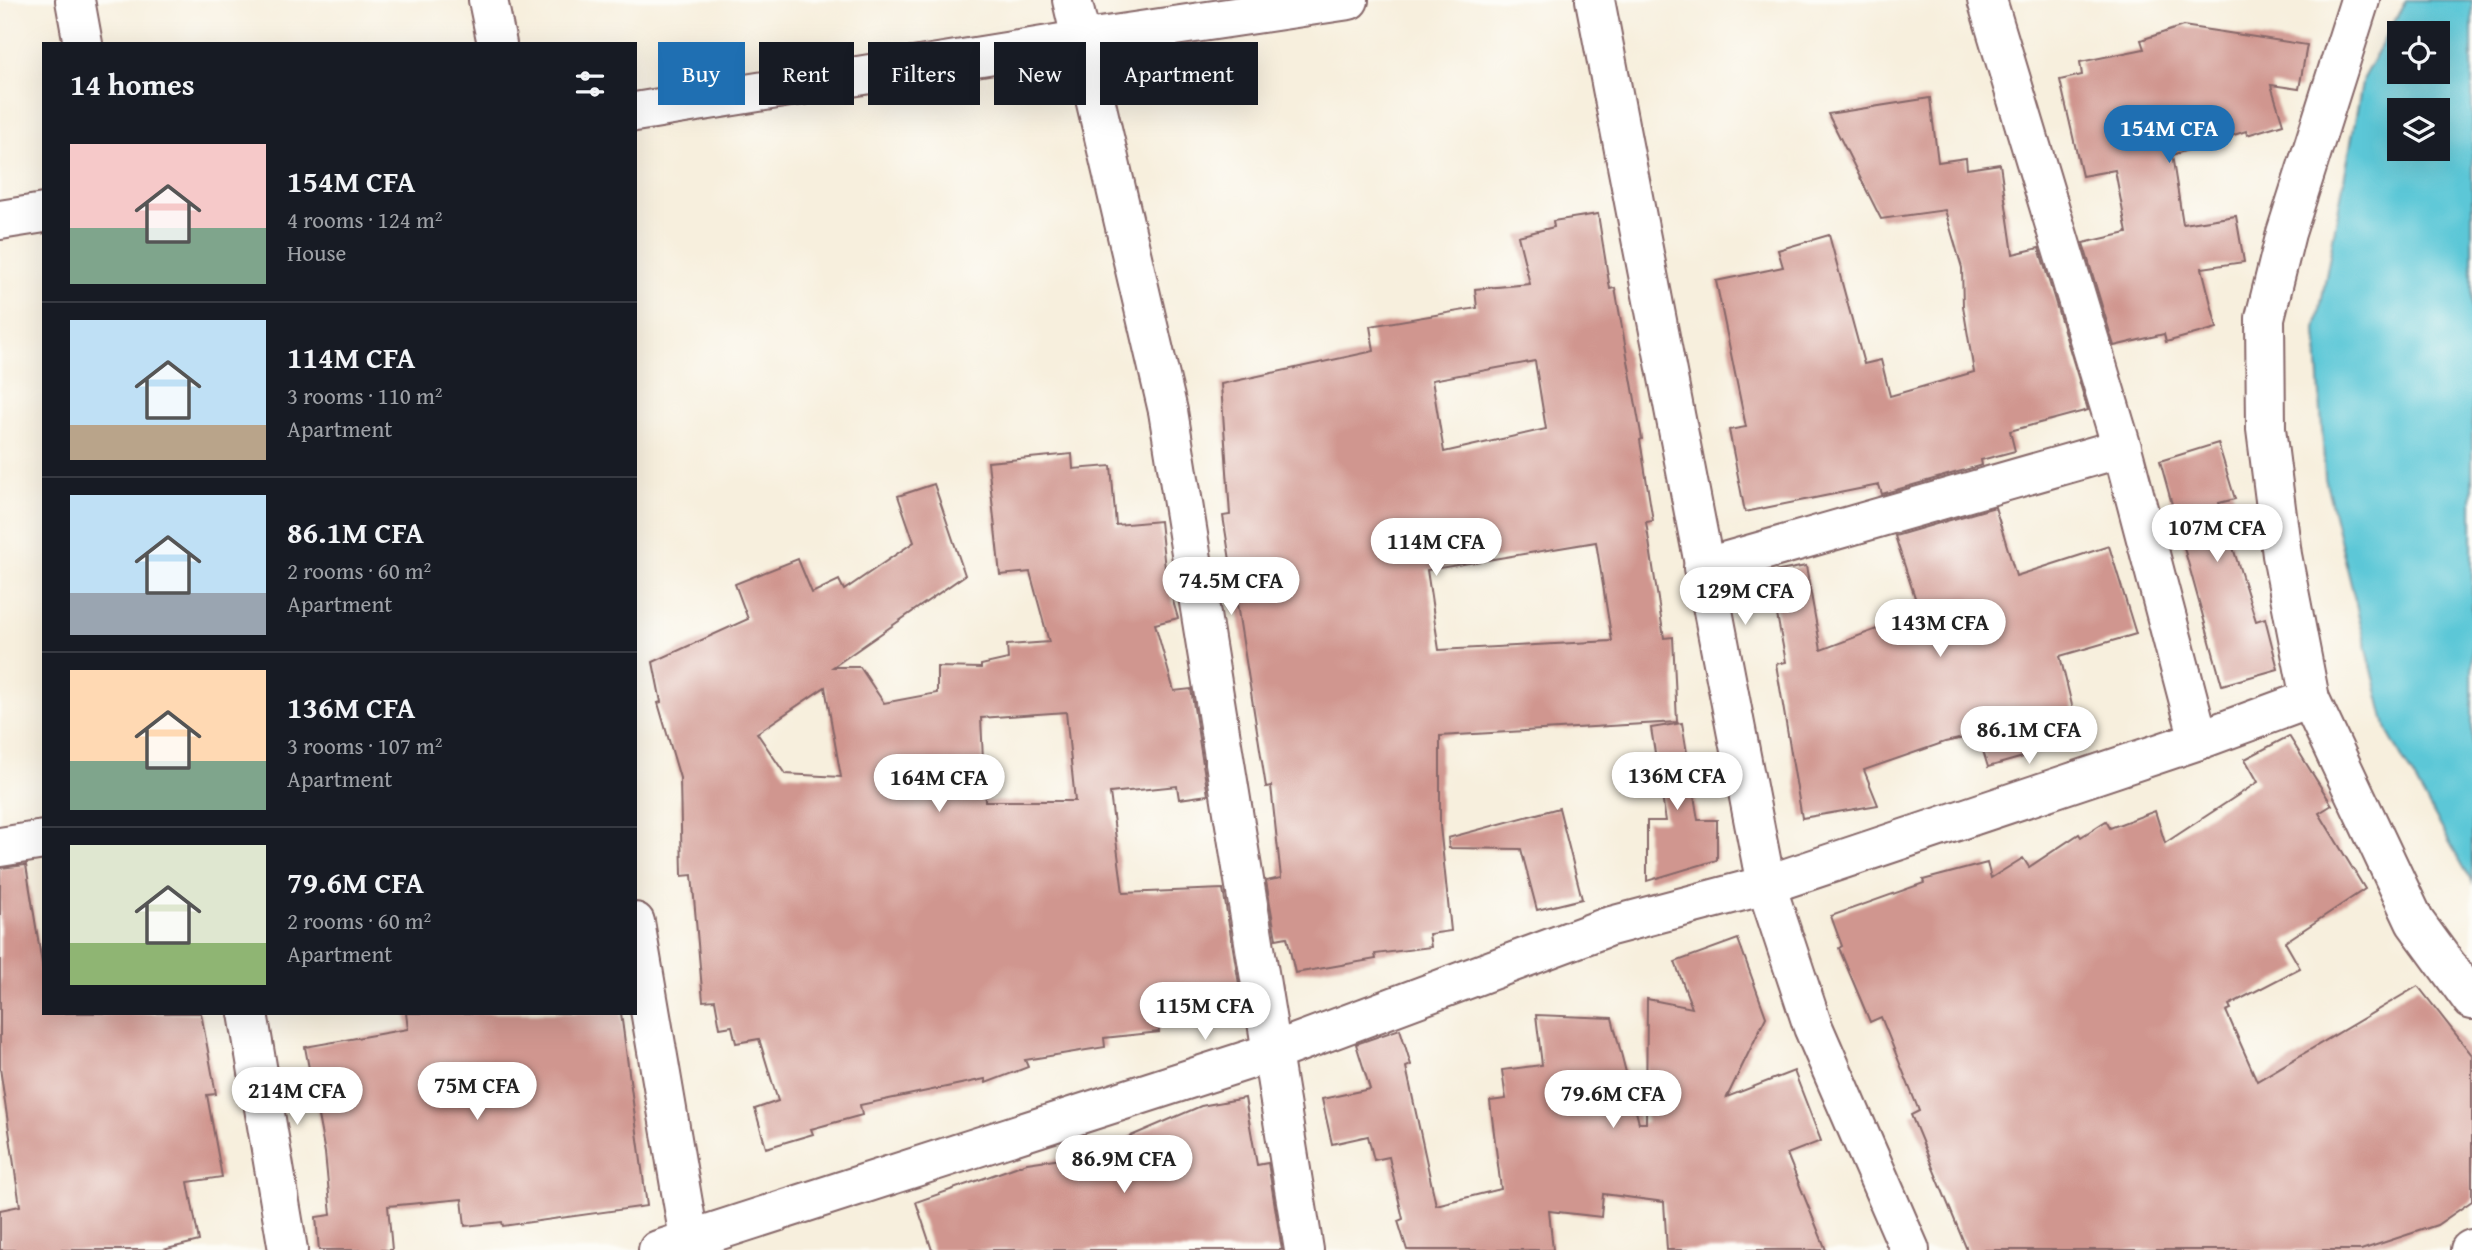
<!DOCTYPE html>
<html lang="en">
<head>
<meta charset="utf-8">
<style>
	:root { --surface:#171b24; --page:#20242c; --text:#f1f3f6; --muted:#9ea1a6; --line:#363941; --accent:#1f6fb2 }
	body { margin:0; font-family:"Gentium Book Plus",serif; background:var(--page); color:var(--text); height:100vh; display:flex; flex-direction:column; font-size:26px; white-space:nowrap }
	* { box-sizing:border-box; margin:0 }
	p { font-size:23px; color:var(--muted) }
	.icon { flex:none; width:38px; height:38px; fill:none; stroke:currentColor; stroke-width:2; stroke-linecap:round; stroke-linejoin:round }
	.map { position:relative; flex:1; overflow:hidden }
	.details { position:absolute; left:42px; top:42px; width:595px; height:973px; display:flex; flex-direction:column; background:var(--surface); border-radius:0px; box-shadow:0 7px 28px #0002 }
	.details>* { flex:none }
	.top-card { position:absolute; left:658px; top:42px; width:665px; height:63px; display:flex; gap:14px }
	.buttons { position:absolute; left:2387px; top:21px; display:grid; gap:14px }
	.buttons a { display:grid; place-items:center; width:63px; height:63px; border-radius:0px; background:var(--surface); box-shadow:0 7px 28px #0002; font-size:35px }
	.price { position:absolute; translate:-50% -60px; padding:0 16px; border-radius:24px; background:#fff; color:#222; font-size:23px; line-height:46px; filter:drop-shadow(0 2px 4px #0008) }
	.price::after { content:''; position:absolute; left:50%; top:42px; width:21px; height:16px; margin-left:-10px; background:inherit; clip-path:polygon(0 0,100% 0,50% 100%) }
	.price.active { background:var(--accent); color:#fff }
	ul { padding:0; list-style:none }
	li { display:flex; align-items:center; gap:21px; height:175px; padding:0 28px }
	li+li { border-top:2px solid var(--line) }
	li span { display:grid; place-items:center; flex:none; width:196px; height:140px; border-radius:0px; color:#555 }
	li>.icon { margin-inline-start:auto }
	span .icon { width:84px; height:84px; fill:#fffc; stroke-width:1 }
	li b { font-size:30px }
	h2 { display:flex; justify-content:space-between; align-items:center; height:84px; padding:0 28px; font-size:30px }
	.pill { padding:0 24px; border-radius:0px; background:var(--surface); box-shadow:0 7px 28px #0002; font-size:24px; line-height:63px }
	.pill.active { background:var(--accent); color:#fff }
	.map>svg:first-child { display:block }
	.water { fill:#5cc7d7; stroke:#537381; stroke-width:2; fill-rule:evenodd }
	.building { fill:#d0968f; fill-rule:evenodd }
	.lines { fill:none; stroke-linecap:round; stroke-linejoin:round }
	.minor-casing { stroke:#876869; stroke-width:42 }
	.tertiary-casing { stroke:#876869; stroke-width:42 }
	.minor { stroke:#fff; stroke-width:38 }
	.tertiary { stroke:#fff; stroke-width:38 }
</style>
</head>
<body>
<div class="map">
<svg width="2472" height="1250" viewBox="0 0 2472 1250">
	<rect width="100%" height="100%" fill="#fdfcf7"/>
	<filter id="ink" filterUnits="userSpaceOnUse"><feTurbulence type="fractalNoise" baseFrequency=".0143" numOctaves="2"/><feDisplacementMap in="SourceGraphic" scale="14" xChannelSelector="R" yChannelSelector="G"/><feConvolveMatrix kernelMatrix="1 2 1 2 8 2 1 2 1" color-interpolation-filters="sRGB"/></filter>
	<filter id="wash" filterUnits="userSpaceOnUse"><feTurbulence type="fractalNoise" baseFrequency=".00686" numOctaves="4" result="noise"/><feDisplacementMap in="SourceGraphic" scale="28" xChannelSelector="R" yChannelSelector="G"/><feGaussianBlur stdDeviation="1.57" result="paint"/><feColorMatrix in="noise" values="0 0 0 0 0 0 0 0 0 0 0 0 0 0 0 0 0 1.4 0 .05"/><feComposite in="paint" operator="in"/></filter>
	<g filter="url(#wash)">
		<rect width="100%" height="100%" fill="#f7efdd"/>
		<!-- water -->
		<path class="water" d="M2406 0H2472V882L2387 731 2325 478 2316 330 2363 78ZM2399 33H2438V72H2399ZM2399 110H2438V149H2399Z"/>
		<g id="blocks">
			<!-- building -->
			<g class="building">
				<polygon points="2183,26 2307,45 2299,89 2271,85 2283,124 2247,135 2246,131 2172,155 2183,224 2236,216 2244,262 2202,268 2217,328 2166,342 2164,334 2114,346 2083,243 2127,233 2115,170 2082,176 2060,80 2082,75 2080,62 2144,49 2141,40"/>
				<polygon points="1930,98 1938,162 1966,158 1967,169 2000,164 2013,254 2039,248 2088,410 2010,431 2015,451 1981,460 1982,465 1882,494 1879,485 1745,512 1729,430 1746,427 1716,281 1783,267 1778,250 1829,235 1864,364 1881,360 1890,396 1974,372 1963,306 1962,268 1945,210 1881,219 1828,114"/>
				<path d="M1598 214 1610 289 1615 288 1642 439 1640 440 1653 521 1646 522 1664 638 1673 637 1677 722 1440 736V826L1451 931 1429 934 1431 947 1375 954 1376 959 1295 973 1287 937 1276 939 1266 881 1281 878 1271 786 1266 787 1223 516 1230 515 1221 384 1374 351 1370 326 1477 308 1475 289 1530 284 1518 236 1554 227 1553 221ZM1535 361 1546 429 1444 452 1432 380ZM1596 542 1612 641 1439 650 1427 570Z"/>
				<polygon points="2218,443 2235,499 2219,503 2256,621 2265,618 2278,669 2222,685 2160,461"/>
				<path d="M1072 454 1073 469 1111 466 1116 525 1160 521 1166 578 1178 618 1155 624 1174 691 1191 689 1208 795 1179 799 1177 786 1110 793 1123 893 1223 889 1240 990 1155 1000 1159 1032 1104 1038 1105 1047 1025 1060 1028 1067 986 1083 985 1079 860 1105 862 1115 811 1129 813 1134 766 1148 755 1109 778 1101 759 1039 736 1043 732 1026 720 1028 715 1000 703 1001 692 875 682 876 680 778 658 703 661 702 653 662 748 619 735 584 798 559 812 593 839 580 844 590 914 542 898 496 934 484 965 575 833 667H860L884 703 937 693V667L981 668V665L1008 659 1007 645 1049 642 1030 572 1000 575 988 462ZM825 687 841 777 785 774 757 733ZM1066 712 1075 801H985L981 718Z"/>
				<polygon points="1995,507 2016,576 2109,546 2136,634 2060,656 2077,726 2018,740 2023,757 1988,767 1978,735 1945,742 1864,770 1878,805 1802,818 1776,664 1786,662 1769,573 1806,566 1821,650 1920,613 1895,536"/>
				<polygon points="1682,723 1698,820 1717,820 1717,860 1647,881 1647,821 1666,821 1651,728"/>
				<polygon points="2289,736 2332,805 2319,813 2365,889 2285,942 2300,968 2229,1005 2231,1009 2226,1011 2257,1081 2418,986 2472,1055 2472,1201 2437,1225 2361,1250 1967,1250 1911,1115 1919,1111 1881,1017 1870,1022 1839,948 1842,946 1831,916 1924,883 1923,880 1987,863 1991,878 2023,858 2029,867 2079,834 2081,837 2106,821 2110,828 2155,811 2165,843 2258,782 2245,759"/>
				<polygon points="1559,808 1582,899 1537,910 1521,849 1449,848 1448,838"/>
				<polygon points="26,865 44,976 44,1013 201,1013 216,1094 207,1095 222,1177 188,1182 199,1241 163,1250 0,1250 0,1210 20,1206 0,1068 0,868"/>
				<polygon points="1738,939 1766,1017 1727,1097 1794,1071 1821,1141 1787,1154 1826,1250 1667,1250 1664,1202 1603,1194 1601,1217 1549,1211 1553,1250 1407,1250 1398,1221 1403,1219 1389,1157 1374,1160 1368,1136 1332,1144 1322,1099 1370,1089 1356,1044 1400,1029 1411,1065 1406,1067 1436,1205 1501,1189 1490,1101 1506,1099 1502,1070 1542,1065 1536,1015 1612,1018 1639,1123 1646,1123 1647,999 1692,1008 1675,962"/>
				<polygon points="406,1013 621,1013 647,1206 503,1226 502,1222 465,1226 462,1199 388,1206 392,1250 319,1250 316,1217 331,1215 325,1153 305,1047 408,1029"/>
				<polygon points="1245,1098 1257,1165 1268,1163 1282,1250 932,1250 916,1202 1027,1163 1089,1154 1201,1106"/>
			</g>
		</g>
	</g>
	<g filter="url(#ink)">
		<use href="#blocks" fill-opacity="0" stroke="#876869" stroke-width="2"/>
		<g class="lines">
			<!-- minor casing -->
			<g class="minor-casing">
				<g id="minor">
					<polyline points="75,0 83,44"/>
					<polyline points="488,0 497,44"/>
					<polyline points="1072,0 1168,411 1304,1250"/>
					<polyline points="1987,0 2122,448 2199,740"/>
					<polyline points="2360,0 2286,233 2265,318 2266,429 2282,555 2310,699 2415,922 2472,1000"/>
					<polyline points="635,112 1080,40 1349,0"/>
					<polyline points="0,220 44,213"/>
					<polyline points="1703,568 2122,448"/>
					<polyline points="0,847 44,840"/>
					<polyline points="635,922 691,1250"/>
					<polyline points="248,1013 288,1250"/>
					<polyline points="658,1250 1270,1053 1607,927 1766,885 2199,740 2310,699"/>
					<polyline points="2470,1250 2472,1249"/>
				</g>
			</g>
			<!-- tertiary casing -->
			<g class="tertiary-casing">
				<polyline id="tertiary" points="1595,0 1766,885 1813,1027 1910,1250"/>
			</g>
			<!-- minor -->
			<use href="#minor" class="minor"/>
			<!-- tertiary -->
			<use href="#tertiary" class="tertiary"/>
		</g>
	</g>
</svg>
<div class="buttons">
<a><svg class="icon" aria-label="locate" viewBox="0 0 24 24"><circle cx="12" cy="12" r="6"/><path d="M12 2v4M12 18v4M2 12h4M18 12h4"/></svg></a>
<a><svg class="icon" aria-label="layers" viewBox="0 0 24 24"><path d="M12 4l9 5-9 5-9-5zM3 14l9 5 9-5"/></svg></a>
</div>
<b class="price active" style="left:2169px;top:165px">154M CFA</b>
<b class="price" style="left:2217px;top:564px">107M CFA</b>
<b class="price" style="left:1436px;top:578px">114M CFA</b>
<b class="price" style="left:1231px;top:617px">74.5M CFA</b>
<b class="price" style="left:1745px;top:627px">129M CFA</b>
<b class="price" style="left:1940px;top:659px">143M CFA</b>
<b class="price" style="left:2029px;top:766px">86.1M CFA</b>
<b class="price" style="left:1677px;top:812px">136M CFA</b>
<b class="price" style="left:939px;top:814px">164M CFA</b>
<b class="price" style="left:1205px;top:1042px">115M CFA</b>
<b class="price" style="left:477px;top:1122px">75M CFA</b>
<b class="price" style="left:297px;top:1127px">214M CFA</b>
<b class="price" style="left:1613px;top:1130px">79.6M CFA</b>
<b class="price" style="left:1124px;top:1195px">86.9M CFA</b>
<div class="top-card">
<a class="pill active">Buy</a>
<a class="pill">Rent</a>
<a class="pill">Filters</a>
<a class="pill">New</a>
<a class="pill">Apartment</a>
</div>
<section class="details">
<h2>14 homes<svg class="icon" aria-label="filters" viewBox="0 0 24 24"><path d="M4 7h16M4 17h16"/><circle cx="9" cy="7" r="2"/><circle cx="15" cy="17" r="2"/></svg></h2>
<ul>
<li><span style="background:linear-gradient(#f6c9c9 60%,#7fa58c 0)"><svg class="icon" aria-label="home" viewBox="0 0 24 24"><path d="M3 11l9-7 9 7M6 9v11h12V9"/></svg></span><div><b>154M CFA</b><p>4 rooms · 124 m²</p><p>House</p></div></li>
<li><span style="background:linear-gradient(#bfe0f5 75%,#b9a48a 0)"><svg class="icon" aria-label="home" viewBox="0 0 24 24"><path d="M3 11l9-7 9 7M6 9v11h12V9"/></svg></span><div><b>114M CFA</b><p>3 rooms · 110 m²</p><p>Apartment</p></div></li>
<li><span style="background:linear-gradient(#bfe0f5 70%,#9aa5b1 0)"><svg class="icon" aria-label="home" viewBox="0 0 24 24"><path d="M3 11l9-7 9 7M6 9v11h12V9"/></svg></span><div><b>86.1M CFA</b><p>2 rooms · 60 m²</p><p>Apartment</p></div></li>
<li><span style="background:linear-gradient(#ffd9b3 65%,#7fa58c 0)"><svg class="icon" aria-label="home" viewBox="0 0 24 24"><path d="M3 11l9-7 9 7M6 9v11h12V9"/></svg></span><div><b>136M CFA</b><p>3 rooms · 107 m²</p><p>Apartment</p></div></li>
<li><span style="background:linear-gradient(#dfe7d0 70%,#8fb573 0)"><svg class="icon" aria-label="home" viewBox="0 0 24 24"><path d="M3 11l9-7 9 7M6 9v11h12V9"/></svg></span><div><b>79.6M CFA</b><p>2 rooms · 60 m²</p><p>Apartment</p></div></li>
</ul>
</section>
</div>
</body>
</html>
